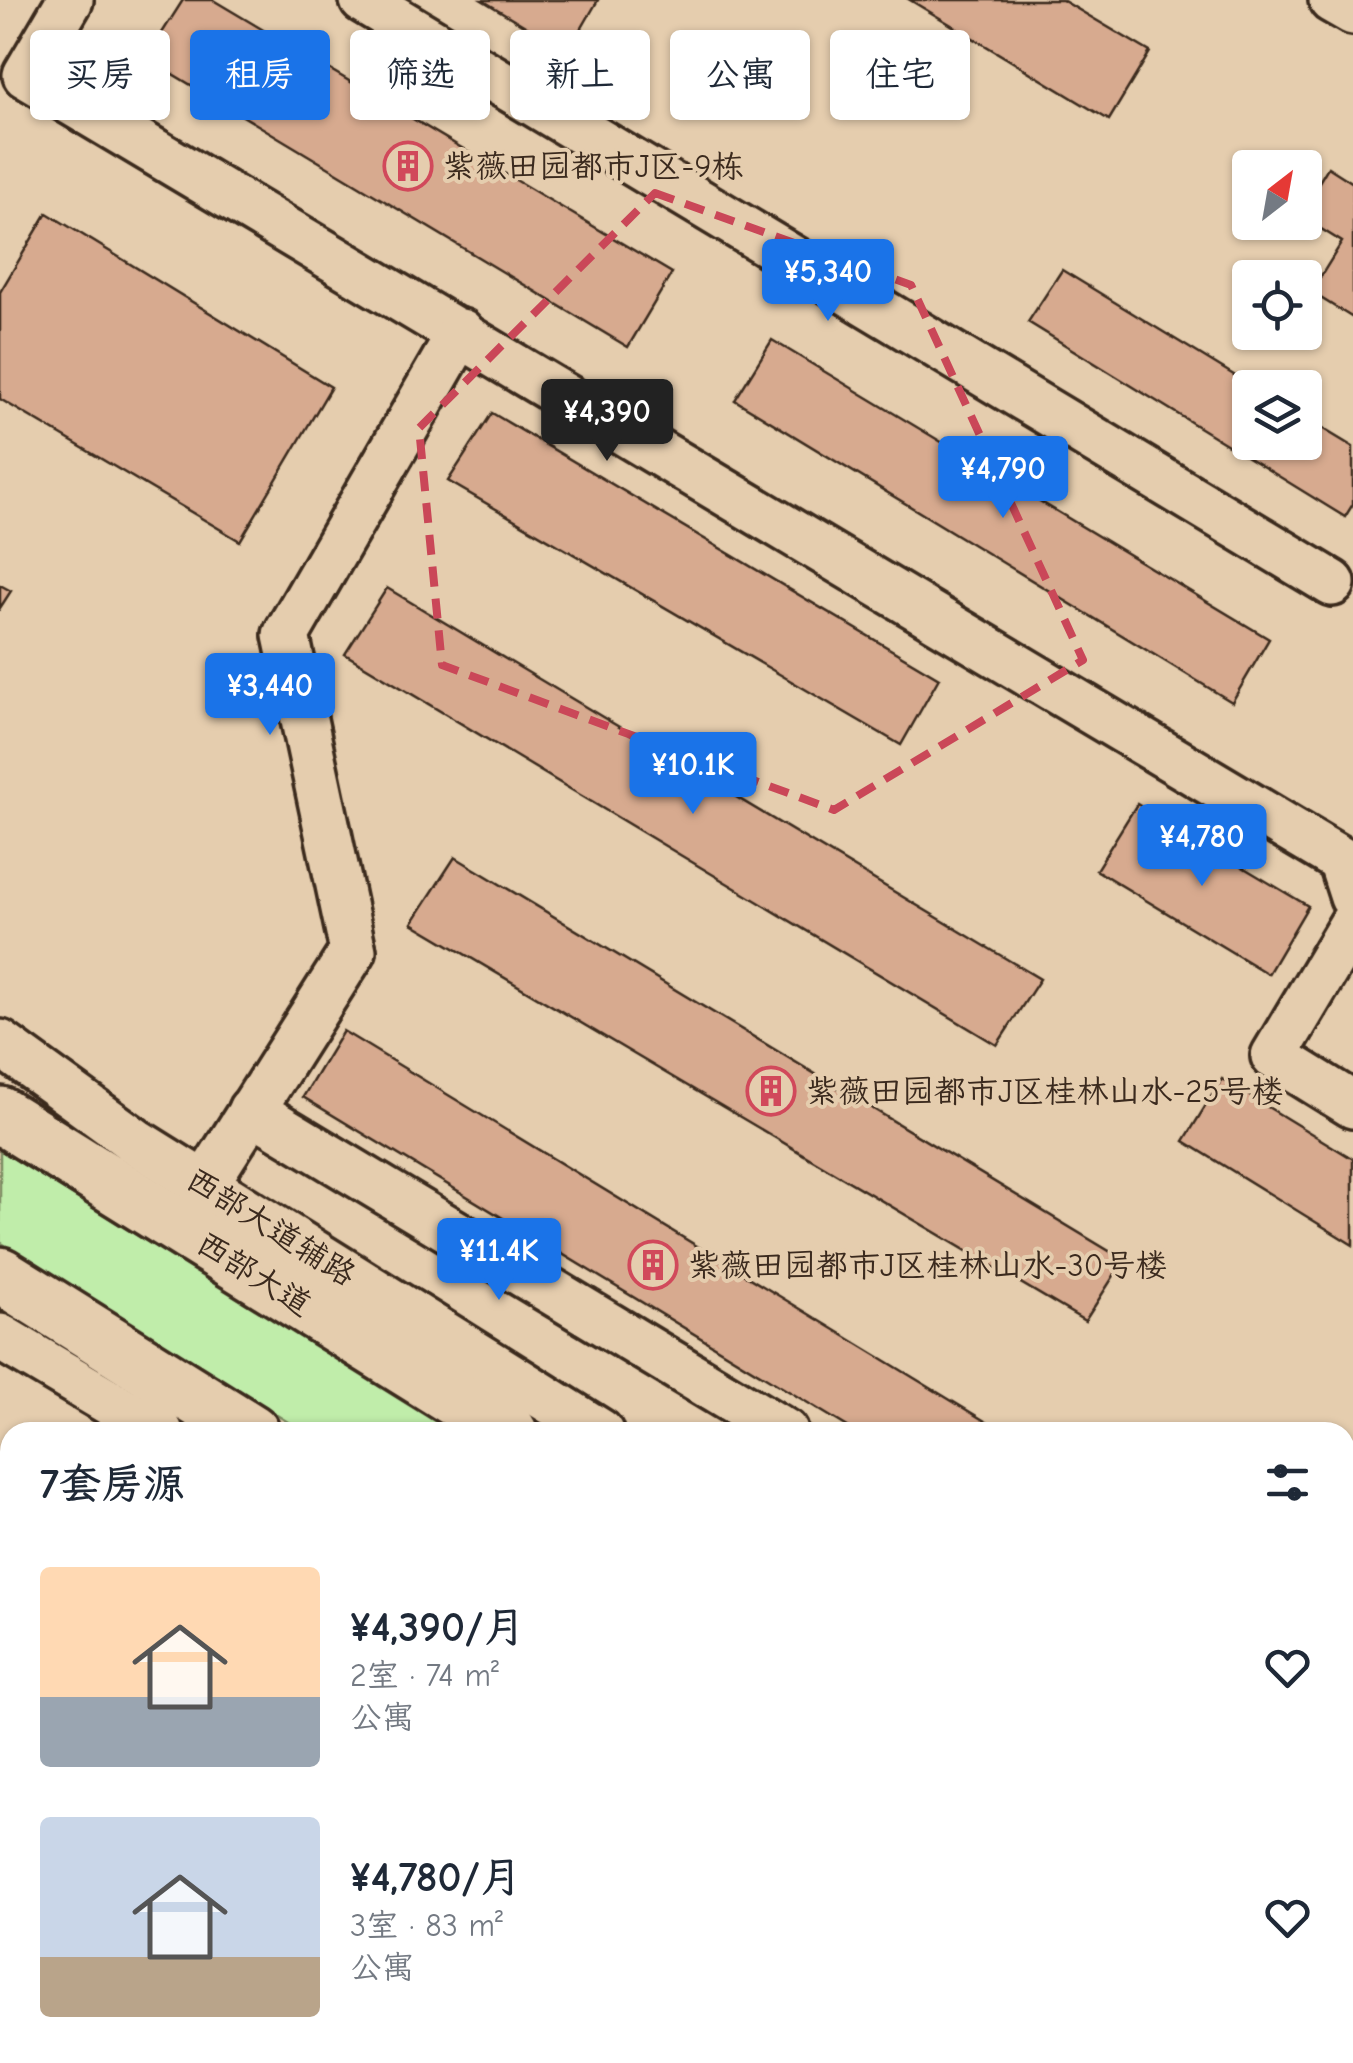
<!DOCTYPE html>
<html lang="zh">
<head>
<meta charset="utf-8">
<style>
	:root { --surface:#fff; --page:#f2f2f3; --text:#1f2937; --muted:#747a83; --accent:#1a73e8 }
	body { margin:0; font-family:"Comic Neue","LXGW WenKai TC",sans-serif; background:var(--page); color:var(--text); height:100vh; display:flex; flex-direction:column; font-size:38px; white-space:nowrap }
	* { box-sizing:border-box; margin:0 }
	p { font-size:32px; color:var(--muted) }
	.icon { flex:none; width:55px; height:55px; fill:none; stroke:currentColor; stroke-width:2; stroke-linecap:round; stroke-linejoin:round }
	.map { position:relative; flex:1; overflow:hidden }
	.side { position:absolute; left:0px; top:1422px; width:1355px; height:642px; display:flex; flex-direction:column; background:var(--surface); border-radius:30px 30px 0 0; box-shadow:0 2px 8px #0004 }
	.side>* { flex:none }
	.banner { position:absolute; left:30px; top:30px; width:1295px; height:90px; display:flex; gap:20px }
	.needle { width:65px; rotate:31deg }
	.fabs { position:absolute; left:1232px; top:150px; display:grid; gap:20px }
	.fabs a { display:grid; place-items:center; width:90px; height:90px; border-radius:10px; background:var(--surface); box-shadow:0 2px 8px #0004; font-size:50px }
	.price { position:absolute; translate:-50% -85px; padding:0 22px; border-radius:10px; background:var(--accent); color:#fff; font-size:32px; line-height:65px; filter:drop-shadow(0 2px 5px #0008) }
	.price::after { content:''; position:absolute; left:50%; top:60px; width:30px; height:22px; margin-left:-15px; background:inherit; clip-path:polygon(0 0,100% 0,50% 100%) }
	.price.on { background:#222; color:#fff }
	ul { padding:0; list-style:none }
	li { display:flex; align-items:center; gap:30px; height:250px; padding:0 40px }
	li span { display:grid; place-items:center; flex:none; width:280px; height:200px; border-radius:10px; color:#555 }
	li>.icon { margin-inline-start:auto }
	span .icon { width:120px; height:120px; fill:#fffc; stroke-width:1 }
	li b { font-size:42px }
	h2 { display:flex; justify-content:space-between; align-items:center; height:120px; padding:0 40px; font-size:42px }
	.chip { padding:0 35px; border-radius:10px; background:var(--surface); box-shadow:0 2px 8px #0004; font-size:35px; line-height:90px }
	.chip.on { background:var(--accent); color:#fff }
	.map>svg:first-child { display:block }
	.green { fill:#c0edaa; stroke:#7e8c64; stroke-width:2.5 }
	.building { fill:#d7aa8f; stroke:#3b2a1e; stroke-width:2.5 }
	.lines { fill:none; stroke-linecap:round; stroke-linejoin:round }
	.minor-casing { stroke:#3b2a1e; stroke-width:52 }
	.major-casing { stroke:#3b2a1e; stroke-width:62 }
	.minor { stroke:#e5cdae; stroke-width:45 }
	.major { stroke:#e5cdae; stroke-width:55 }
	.marked { fill:none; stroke:#ca4758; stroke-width:8; stroke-dasharray:20 12; stroke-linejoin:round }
	.labels { text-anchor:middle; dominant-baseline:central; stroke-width:8; stroke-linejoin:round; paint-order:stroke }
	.poi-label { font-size:32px; fill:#3b2a1e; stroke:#e5cdae; text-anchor:start }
	.street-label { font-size:32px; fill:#3b2a1e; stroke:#e5cdae }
</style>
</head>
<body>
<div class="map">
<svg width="1353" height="2063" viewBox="0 0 1353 2063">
	<rect width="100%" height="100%" fill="#e5cdae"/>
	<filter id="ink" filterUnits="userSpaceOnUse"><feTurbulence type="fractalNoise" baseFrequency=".01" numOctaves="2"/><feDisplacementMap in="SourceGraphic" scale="20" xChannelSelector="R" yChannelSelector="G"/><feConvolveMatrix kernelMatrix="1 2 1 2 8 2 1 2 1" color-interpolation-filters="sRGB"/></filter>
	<g filter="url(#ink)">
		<!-- green -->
		<g class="green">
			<polygon points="0,1150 452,1432 304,1432 0,1242"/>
			<polygon points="1345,1990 1353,1995 1353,2063 1311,2063 1298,2055 1345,2055"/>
		</g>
		<!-- building -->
		<g class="building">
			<polygon points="183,0 213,0 672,273 628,347 146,58"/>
			<polygon points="482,0 598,0 568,52"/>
			<polygon points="910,0 1062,0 1150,52 1109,120"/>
			<polygon points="1328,167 1353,183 1353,318 1311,292 1342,242 1305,219 1305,205"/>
			<polygon points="47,213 331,387 240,541 0,399 0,292"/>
			<polygon points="1062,270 1255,388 1250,388 1250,442 1305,442 1305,418 1353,447 1353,504 1345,517 1028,322"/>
			<polygon points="772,340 1269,639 1232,702 735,400"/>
			<polygon points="492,413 939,678 901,745 448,481"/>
			<polygon points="0,585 11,591 0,608"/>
			<polygon points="387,588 1040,979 997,1045 345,654"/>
			<polygon points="1137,804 1308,906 1268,974 1096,870"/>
			<polygon points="455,857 1124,1260 1085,1321 412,923"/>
			<polygon points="343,1031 1003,1432 856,1432 303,1097"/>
			<polygon points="1222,1079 1353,1159 1353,1245 1184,1141"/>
			<polygon points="0,1537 10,1543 10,1643 0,1637"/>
			<polygon points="1345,1633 1353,1638 1353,1726 1345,1721"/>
			<polygon points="0,1822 10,1828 10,1910 0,1904"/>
			<polygon points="729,2055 870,2055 883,2063 725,2063"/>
			<polygon points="742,2055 827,2055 841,2063 737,2063"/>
		</g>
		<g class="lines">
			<!-- minor casing -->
			<g class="minor-casing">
				<g id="minor">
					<polyline points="70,0 26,75 1341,860 1353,897"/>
					<polyline points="363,0 1332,583"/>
					<polyline points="1332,0 1353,12"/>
					<polyline points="1353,923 1274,1056 1353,1105"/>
					<polyline points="0,1043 135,1141 600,1432"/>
					<polyline points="251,1110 785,1432"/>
					<polyline points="204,1186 353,951 286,635 461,332"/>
					<polyline points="0,1337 160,1432"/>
					<polyline points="1345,1770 1353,1775"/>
					<polyline points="1345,1897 1353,1902"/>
					<polyline points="1148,2055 1161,2063"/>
					<polyline points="544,2063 548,2055"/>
					<polyline points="580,2063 585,2055"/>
				</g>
			</g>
			<!-- major casing -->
			<g class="major-casing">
				<g id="major">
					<polyline points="0,1115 509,1432"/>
					<polyline points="0,1275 251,1432"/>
					<polyline points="1345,1955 1353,1960"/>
					<polyline points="1245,2055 1258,2063"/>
				</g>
			</g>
			<!-- minor -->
			<use href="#minor" class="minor"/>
			<!-- major -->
			<use href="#major" class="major"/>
		</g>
	</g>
	<!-- marked area -->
	<path class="marked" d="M655 193 911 285 1083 660 834 810 442 665 419 428Z"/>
	<!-- icons -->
	<defs>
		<g id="building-ring" transform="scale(2.5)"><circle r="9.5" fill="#e5cdae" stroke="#d1495b" stroke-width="1.5"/><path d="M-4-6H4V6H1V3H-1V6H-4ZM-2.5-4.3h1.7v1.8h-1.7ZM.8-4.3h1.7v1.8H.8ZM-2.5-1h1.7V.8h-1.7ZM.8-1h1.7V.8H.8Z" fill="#d1495b"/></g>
	</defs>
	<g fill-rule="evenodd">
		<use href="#building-ring" x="408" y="166"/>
		<use href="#building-ring" x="771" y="1091"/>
		<use href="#building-ring" x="653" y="1265"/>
	</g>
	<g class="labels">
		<!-- poi labels -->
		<g class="poi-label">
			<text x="443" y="166">紫薇田园都市J区-9栋</text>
			<text x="806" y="1091">紫薇田园都市J区桂林山水-25号楼</text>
			<text x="688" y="1265">紫薇田园都市J区桂林山水-30号楼</text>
		</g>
		<!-- street labels -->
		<g class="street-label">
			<text transform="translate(271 1227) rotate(32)">西部大道辅路</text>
			<text transform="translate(254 1274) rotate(32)">西部大道</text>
		</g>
	</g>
</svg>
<div class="fabs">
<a><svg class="needle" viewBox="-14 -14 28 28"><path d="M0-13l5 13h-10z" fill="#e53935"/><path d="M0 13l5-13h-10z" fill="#747a83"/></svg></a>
<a><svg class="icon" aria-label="locate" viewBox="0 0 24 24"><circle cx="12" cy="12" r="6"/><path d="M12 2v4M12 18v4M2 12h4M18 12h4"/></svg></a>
<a><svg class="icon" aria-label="layers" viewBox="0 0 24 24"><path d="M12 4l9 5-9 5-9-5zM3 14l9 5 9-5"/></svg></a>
</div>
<b class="price" style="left:828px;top:324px">¥5,340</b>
<b class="price on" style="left:607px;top:464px">¥4,390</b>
<b class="price" style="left:1003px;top:521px">¥4,790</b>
<b class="price" style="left:270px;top:738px">¥3,440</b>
<b class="price" style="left:693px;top:817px">¥10.1K</b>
<b class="price" style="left:1202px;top:889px">¥4,780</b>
<b class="price" style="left:499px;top:1303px">¥11.4K</b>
<div class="banner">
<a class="chip">买房</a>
<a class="chip on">租房</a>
<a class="chip">筛选</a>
<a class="chip">新上</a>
<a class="chip">公寓</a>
<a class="chip">住宅</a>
</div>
<section class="side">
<h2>7套房源<svg class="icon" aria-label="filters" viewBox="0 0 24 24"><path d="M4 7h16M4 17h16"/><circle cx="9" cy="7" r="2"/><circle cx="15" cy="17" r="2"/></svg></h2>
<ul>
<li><span style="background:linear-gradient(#ffd9b3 65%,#9aa5b1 0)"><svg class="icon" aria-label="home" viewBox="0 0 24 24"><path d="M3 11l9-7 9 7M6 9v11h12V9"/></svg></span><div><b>¥4,390/月</b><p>2室 · 74 m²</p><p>公寓</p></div><svg class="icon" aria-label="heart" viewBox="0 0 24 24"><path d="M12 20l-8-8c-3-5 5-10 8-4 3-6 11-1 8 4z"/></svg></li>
<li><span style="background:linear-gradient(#c9d6e8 70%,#b9a48a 0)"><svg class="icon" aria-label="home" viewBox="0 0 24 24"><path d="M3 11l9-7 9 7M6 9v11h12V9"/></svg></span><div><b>¥4,780/月</b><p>3室 · 83 m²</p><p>公寓</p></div><svg class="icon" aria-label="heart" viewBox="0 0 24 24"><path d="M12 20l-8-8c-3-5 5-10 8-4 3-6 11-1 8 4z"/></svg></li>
</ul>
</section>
</div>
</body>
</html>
